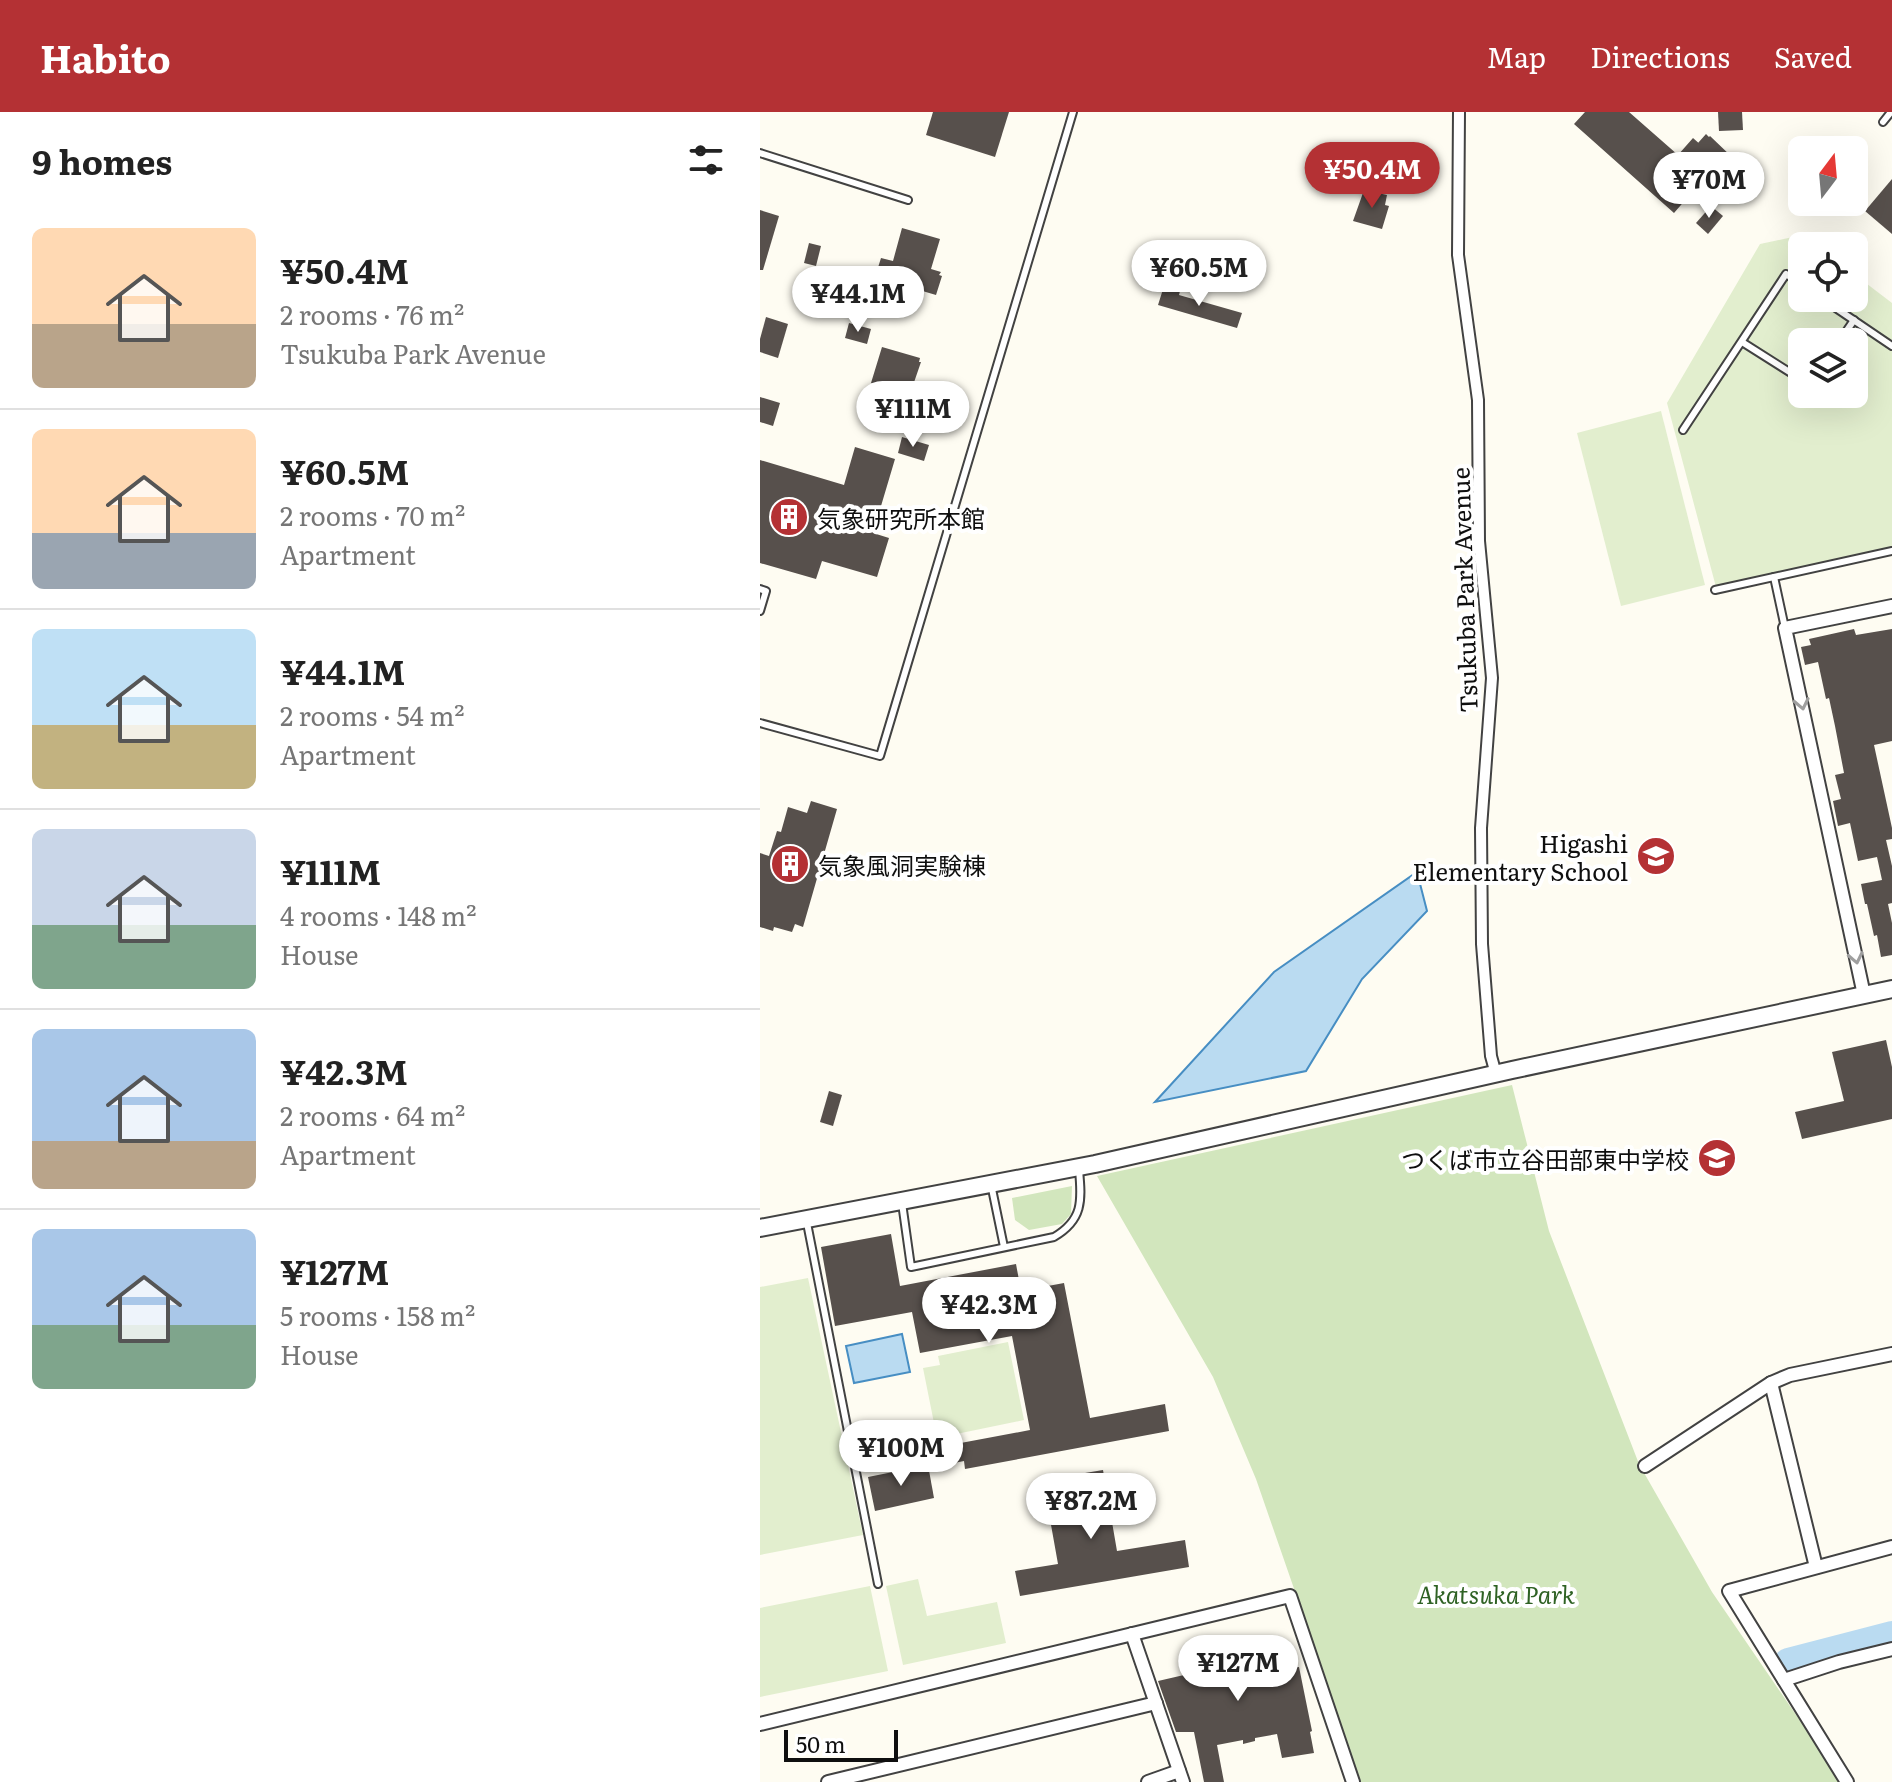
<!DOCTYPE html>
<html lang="en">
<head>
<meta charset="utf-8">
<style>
	:root { --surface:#fff; --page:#f6f6f6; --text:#222; --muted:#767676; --line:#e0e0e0; --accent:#b43134 }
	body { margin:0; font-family:Literata,"Noto Sans JP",serif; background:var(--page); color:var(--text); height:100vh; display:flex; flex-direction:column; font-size:30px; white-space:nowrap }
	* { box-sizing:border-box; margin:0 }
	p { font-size:26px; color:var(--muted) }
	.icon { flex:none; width:44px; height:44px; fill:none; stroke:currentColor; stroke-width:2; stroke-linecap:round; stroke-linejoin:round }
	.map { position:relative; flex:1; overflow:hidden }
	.details { display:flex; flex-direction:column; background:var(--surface); width:760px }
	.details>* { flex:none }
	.needle { width:52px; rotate:16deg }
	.tools { position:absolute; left:1028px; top:24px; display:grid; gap:16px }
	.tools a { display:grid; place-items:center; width:80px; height:80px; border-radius:12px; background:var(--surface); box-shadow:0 8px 32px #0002; font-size:40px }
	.scale { position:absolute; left:24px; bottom:20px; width:114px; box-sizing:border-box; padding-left:8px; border:4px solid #0f0f0f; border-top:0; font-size:22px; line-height:28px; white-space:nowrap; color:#0f0f0f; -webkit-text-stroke:6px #fff; paint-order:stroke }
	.price { position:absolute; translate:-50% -68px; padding:0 18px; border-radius:28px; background:#fff; color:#222; font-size:26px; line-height:52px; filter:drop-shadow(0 2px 4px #0008) }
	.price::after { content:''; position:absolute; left:50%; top:48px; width:24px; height:18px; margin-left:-12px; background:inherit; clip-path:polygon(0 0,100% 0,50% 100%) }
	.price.current { background:var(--accent); color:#fff }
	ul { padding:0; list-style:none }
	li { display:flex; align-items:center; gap:24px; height:200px; padding:0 32px }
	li+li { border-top:2px solid var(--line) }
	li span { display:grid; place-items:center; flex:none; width:224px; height:160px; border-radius:12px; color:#555 }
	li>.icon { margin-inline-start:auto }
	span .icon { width:96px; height:96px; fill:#fffc; stroke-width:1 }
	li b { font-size:34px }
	h2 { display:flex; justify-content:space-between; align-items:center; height:96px; padding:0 32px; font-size:34px }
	header { display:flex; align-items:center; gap:48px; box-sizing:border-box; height:112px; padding:0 40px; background:var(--accent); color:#fff }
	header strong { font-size:38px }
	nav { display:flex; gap:44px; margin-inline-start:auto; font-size:28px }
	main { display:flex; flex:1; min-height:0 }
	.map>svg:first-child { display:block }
	.green { fill:#d2e6bd }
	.pitch { fill:#e2eece; fill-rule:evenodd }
	.water { fill:#badbf1; stroke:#478ec3; stroke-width:2 }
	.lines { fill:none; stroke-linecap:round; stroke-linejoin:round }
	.river { stroke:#badbf1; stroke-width:28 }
	.building { fill:#57504c }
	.service-casing { stroke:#424242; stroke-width:10 }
	.pedestrian-casing { stroke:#424242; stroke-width:14 }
	.minor-casing { stroke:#424242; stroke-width:16 }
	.tertiary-casing { stroke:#424242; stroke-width:20 }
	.service { stroke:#fff; stroke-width:6 }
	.pedestrian { stroke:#fff; stroke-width:10 }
	.minor { stroke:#fff; stroke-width:12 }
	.tertiary { stroke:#fff; stroke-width:16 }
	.oneway { stroke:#9f9f9f }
	.labels { text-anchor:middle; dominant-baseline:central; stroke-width:8; stroke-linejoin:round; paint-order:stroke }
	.poi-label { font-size:24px; fill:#0f0f0f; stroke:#fff; text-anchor:start }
	.street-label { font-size:24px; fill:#0f0f0f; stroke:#fff }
	.park-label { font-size:24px; font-style:italic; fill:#2f6224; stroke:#fff }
</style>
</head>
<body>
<header>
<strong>Habito</strong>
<nav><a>Map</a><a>Directions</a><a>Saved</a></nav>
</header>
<main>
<section class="details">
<h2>9 homes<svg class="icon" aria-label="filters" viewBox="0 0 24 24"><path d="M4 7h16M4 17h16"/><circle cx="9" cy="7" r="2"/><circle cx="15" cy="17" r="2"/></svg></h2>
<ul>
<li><span style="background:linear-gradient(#ffd9b3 60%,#b9a48a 0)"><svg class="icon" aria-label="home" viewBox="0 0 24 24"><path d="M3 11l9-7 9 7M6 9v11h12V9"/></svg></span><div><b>¥50.4M</b><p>2 rooms · 76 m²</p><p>Tsukuba Park Avenue</p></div></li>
<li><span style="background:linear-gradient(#ffd9b3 65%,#9aa5b1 0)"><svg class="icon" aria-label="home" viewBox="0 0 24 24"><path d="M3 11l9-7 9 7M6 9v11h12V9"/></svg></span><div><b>¥60.5M</b><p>2 rooms · 70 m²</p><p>Apartment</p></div></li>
<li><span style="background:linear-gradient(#bfe0f5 60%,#c2b280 0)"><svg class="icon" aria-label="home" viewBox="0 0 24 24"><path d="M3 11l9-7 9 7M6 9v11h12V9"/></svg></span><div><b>¥44.1M</b><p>2 rooms · 54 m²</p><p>Apartment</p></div></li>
<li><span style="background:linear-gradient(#c9d6e8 60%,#7fa58c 0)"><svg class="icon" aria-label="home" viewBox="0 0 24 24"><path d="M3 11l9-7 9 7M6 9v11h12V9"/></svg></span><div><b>¥111M</b><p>4 rooms · 148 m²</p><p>House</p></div></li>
<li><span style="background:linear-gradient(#a9c7e8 70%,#b9a48a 0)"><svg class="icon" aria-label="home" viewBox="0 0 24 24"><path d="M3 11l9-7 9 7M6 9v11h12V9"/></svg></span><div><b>¥42.3M</b><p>2 rooms · 64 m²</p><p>Apartment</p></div></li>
<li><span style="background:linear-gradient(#a9c7e8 60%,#7fa58c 0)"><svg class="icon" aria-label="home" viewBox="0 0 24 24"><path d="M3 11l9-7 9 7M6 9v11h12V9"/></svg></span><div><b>¥127M</b><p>5 rooms · 158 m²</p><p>House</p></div></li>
</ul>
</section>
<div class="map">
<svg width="1132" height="1670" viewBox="0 0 1132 1670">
	<rect width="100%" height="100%" fill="#fefcf2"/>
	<!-- green -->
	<g class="green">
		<polygon points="752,973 789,1119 879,1352 952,1480 1082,1670 601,1670 496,1367 453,1265 337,1064"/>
		<polygon points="312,1074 311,1102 302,1112 269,1118 255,1108 252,1086"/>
	</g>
	<!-- pitch -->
	<g class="pitch">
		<path d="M1042 123 1057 134H1042V186H1094V162L1132 191V435L956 475 907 291 1000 132ZM1042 230H1094V282H1042Z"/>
		<polygon points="901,299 945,473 861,494 817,321"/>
		<polygon points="48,1166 103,1423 0,1443 0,1175"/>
		<polygon points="248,1230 264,1308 177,1326 163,1256 180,1253 178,1244"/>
		<polygon points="158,1467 167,1504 237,1490 246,1531 143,1553 126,1474"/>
		<polygon points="110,1474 128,1559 0,1585 0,1496"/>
	</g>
	<!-- water -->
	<g class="water">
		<polygon points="657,760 667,799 602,867 546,959 395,990 514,860"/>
		<polygon points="142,1222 150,1260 94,1271 86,1234"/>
	</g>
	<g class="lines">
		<!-- river -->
		<polyline class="river" points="1028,1550 1132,1523"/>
	</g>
	<!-- building -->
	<g class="building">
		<polygon points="173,0 249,0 235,45 166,23"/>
		<polygon points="825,0 869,0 918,43 933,26 942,34 938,31 946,22 949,25 950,24 973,46 965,55 959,49 914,101 814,12"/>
		<polygon points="958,0 982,0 983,18 959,19"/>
		<polygon points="1132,67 1132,122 1105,99"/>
		<polygon points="604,78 627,83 625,93 629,94 622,117 593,109"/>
		<polygon points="951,94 963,104 948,122 936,111"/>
		<polygon points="0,98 19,104 3,158 0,158"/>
		<polygon points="142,116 180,127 171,157 181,160 179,163 182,164 176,183 115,165 121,146 133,149"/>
		<polygon points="49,131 61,134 56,154 44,151"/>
		<polygon points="404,174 420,179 419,183 482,201 477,216 398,193"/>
		<polygon points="6,205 28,212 18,246 0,240 0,227"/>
		<polygon points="89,211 111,217 107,232 85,226"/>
		<polygon points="122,235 160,246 159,250 161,250 150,282 111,271"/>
		<polygon points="0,285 20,291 13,314 0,310"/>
		<polygon points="142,325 169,333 164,349 138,341"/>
		<polygon points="95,335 135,347 113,421 129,426 117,465 62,449 56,467 0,451 0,348 84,373"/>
		<polygon points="1094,517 1096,523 1132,517 1132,629 1114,633 1132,716 1132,727 1126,728 1132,754 1132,791 1128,792 1132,811 1132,843 1121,845 1117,823 1114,824 1107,792 1105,792 1101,772 1122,768 1117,745 1098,749 1090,711 1078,714 1073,689 1081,687 1075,663 1084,661 1075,614 1069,586 1066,587 1058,550 1045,553 1041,535 1051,533 1049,527"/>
		<polygon points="51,689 77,697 43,815 35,812 32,820 14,815 13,819 0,815 0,741 9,744 17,719 21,720 28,695 47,701"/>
		<polygon points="1126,928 1132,955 1132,1007 1042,1027 1035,1000 1084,989 1072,940"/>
		<polygon points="69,979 82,983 73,1014 60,1010"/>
		<polygon points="131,1122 140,1174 256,1152 261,1179 304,1171 330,1306 405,1292 409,1319 205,1357 204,1349 194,1351 190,1333 270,1318 252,1224 160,1241 152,1200 75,1214 61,1135"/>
		<polygon points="168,1353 174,1386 115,1399 108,1365"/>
		<polygon points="343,1358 357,1439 425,1428 429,1455 260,1484 255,1459 298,1452 283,1368"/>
		<polygon points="496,1528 499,1548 514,1545 516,1551 527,1549 528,1556 539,1555 552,1619 550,1620 554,1641 522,1646 517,1622 495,1626 495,1629 483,1632 483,1628 457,1633 464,1670 444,1670 434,1620 416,1620 398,1569 424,1563 421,1549 443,1545 441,1538"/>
	</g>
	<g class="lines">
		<!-- service casing -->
		<g class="service-casing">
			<g id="service">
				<polyline points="1123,10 1131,0"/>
				<polyline points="0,41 148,88"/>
				<polyline points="1061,186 1132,234"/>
				<polyline points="982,230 1042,268"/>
				<polyline points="1079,230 1094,208"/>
				<polyline points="923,318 1026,162 1042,173"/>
				<polyline points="1014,465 1025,516"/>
				<polyline points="0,477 6,479 0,499"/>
				<polyline points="955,478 1132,439"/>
				<polyline points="0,611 120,644 313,0"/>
				<polyline points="231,1072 244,1135"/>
				<path d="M142 1091 151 1155 294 1125C323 1108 322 1089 319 1058"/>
				<polyline points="47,1111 118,1472"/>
			</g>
		</g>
		<!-- pedestrian casing -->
		<g class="pedestrian-casing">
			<polyline id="pedestrian" points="699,0 698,143 718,288 719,429 732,566 721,716 722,832 731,944 734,955"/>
		</g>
		<!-- minor casing -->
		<g class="minor-casing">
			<g id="minor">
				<polyline points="1104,883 1025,516 1132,494"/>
				<polyline points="1011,1271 1056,1455"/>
				<polyline points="885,1354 1011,1271 1030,1263 1132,1242"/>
				<polyline points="372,1522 423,1670"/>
				<polyline points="1024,1568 1079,1550 1132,1537"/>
				<polyline points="0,1612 530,1484 593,1670"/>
				<polyline points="68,1670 396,1591"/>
				<polyline points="388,1670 419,1659"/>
				<polyline points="1087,1670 969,1479 1132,1435"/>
			</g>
		</g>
		<!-- tertiary casing -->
		<g class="tertiary-casing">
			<polyline id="tertiary" points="0,1116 335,1052 752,958 1132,877"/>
		</g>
		<!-- service -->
		<use href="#service" class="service"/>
		<!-- pedestrian -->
		<use href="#pedestrian" class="pedestrian"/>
		<!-- minor -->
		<use href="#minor" class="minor"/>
		<!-- tertiary -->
		<use href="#tertiary" class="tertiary"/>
	</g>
	<!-- one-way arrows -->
	<defs><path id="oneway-chevron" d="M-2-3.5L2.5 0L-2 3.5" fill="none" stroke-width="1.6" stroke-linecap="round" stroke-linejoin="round" transform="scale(2)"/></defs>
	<g class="oneway">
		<use href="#oneway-chevron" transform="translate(1042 592) rotate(78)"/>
		<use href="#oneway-chevron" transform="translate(1096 846) rotate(78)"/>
	</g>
	<!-- icons -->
	<defs>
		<g id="building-disc" transform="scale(2)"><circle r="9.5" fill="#b43134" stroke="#fff"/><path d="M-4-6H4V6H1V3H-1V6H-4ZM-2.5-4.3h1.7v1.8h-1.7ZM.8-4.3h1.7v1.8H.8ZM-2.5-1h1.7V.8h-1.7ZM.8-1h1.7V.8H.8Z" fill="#fff"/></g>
		<g id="school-disc" transform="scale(2)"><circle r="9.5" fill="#b43134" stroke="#fff"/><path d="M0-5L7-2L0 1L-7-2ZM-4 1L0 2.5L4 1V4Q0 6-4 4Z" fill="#fff"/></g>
	</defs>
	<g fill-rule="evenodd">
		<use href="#building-disc" x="29" y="405"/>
		<use href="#school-disc" x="896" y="744"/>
		<use href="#building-disc" x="30" y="752"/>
		<use href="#school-disc" x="957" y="1046"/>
	</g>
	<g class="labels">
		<!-- poi labels -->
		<g class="poi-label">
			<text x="57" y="405">気象研究所本館</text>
			<text x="868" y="730" text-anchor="end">Higashi<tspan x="868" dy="28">Elementary School</tspan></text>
			<text x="58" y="752">気象風洞実験棟</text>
			<text x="929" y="1046" text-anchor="end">つくば市立谷田部東中学校</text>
		</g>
		<!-- street labels -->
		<g class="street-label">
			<text transform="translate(703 478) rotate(-92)">Tsukuba Park Avenue</text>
		</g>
		<!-- park labels -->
		<g class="park-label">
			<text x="736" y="1481">Akatsuka Park</text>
		</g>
	</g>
</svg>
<div class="tools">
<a><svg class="needle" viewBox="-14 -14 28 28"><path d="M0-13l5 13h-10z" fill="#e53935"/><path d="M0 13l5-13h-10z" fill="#767676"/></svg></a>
<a><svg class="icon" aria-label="locate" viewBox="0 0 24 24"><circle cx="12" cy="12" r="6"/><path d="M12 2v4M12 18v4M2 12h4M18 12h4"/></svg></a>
<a><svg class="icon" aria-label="layers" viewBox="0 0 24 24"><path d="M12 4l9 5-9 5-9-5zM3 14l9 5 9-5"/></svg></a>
</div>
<div class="scale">50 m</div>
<b class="price current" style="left:612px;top:98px">¥50.4M</b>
<b class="price" style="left:949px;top:108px">¥70M</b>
<b class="price" style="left:439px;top:196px">¥60.5M</b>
<b class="price" style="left:98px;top:222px">¥44.1M</b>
<b class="price" style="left:153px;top:337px">¥111M</b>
<b class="price" style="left:229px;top:1233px">¥42.3M</b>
<b class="price" style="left:141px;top:1376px">¥100M</b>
<b class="price" style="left:331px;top:1429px">¥87.2M</b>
<b class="price" style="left:478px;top:1591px">¥127M</b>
</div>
</main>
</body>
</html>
